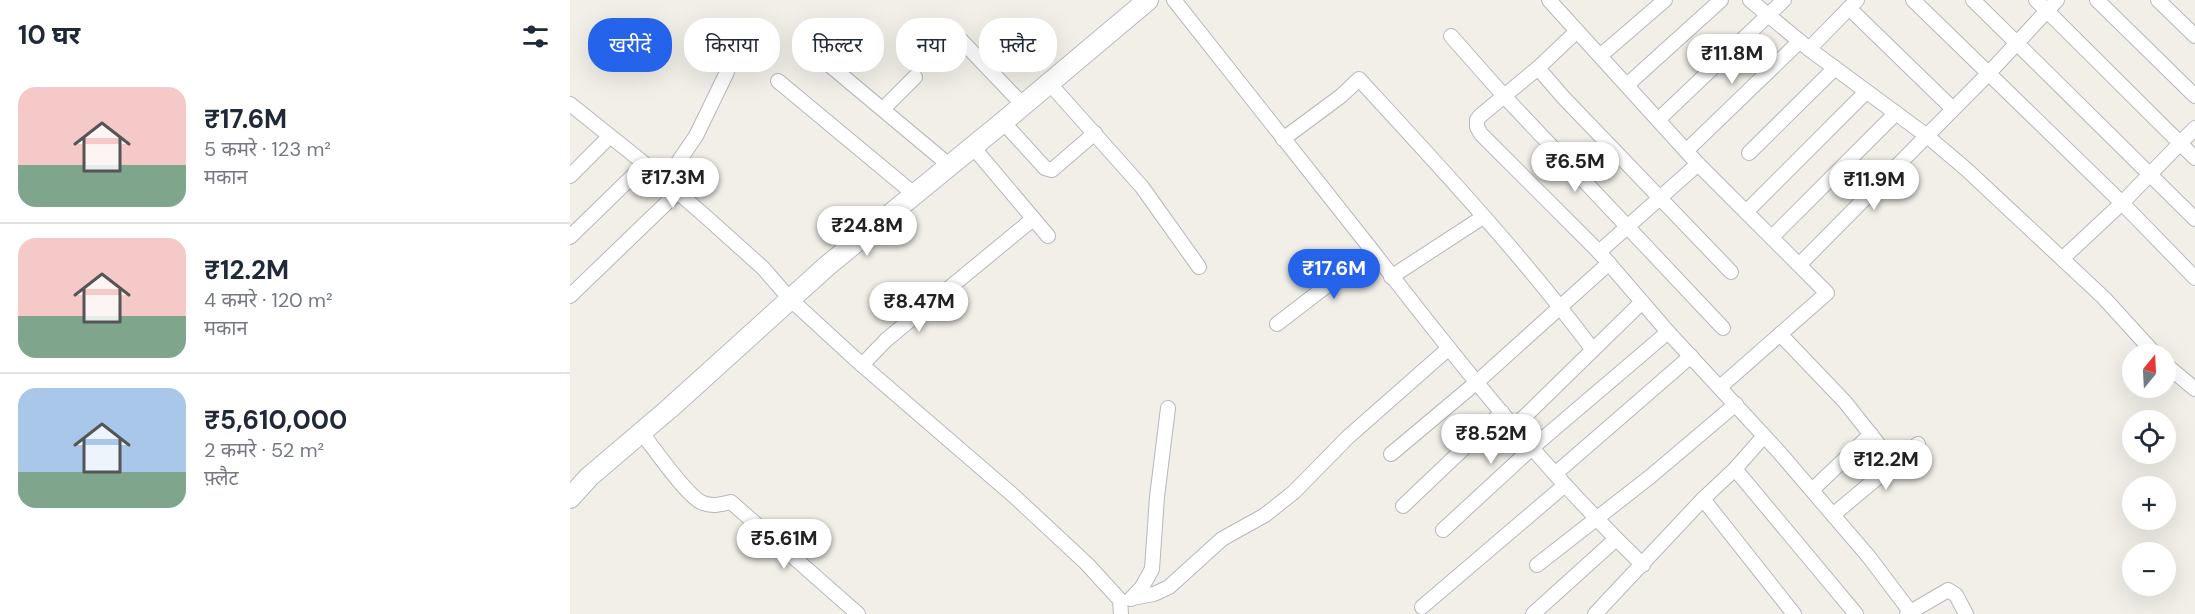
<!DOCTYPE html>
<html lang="hi">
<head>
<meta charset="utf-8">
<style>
	:root { --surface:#fff; --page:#f6f6f7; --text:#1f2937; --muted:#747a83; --line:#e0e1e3; --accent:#2563eb }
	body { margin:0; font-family:"DM Sans","Noto Sans Devanagari",sans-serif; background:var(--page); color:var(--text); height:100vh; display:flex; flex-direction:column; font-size:22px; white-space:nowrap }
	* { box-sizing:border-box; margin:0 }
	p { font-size:20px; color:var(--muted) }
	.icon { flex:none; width:33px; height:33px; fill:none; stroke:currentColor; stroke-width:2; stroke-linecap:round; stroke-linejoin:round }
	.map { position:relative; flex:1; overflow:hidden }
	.drawer { display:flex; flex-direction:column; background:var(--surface); width:570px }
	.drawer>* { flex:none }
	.hud { position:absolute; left:18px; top:18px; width:570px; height:54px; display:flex; gap:12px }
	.needle { width:39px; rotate:18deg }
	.fabs { position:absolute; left:1552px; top:344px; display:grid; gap:12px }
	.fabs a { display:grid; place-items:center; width:54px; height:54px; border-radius:50%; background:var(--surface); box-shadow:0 6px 24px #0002; font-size:30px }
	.price { position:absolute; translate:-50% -51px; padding:0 14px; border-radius:21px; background:#fff; color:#222; font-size:20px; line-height:39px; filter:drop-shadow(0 2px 3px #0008) }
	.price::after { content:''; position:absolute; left:50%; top:36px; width:18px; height:14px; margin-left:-9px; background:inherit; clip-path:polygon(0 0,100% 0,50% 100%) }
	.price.on { background:var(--accent); color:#fff }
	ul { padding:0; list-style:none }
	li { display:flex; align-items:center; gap:18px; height:150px; padding:0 18px }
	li+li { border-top:2px solid var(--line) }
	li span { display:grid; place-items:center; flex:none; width:168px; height:120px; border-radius:18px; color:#555 }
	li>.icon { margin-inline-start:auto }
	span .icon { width:72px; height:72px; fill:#fffc; stroke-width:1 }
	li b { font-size:26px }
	h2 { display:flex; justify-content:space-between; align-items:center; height:72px; padding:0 18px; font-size:26px }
	.chip { padding:0 21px; border-radius:24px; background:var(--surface); box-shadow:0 6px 24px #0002; font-size:21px; line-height:54px }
	.chip.on { background:var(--accent); color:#fff }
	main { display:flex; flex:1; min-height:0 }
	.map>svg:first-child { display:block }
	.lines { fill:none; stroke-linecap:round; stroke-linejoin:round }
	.street-casing { stroke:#b5b8bc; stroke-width:16 }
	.secondary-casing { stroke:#b6babf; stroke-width:22 }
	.street { stroke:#fff; stroke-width:14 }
	.secondary { stroke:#fff; stroke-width:20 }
</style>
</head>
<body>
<main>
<section class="drawer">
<h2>10 घर<svg class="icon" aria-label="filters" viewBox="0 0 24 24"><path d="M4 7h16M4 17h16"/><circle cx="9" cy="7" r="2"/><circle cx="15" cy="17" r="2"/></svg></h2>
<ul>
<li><span style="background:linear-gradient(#f6c9c9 65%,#7fa58c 0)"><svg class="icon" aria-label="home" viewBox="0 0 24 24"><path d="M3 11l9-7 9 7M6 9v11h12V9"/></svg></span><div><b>₹17.6M</b><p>5 कमरे · 123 m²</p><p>मकान</p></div></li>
<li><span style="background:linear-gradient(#f6c9c9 65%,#7fa58c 0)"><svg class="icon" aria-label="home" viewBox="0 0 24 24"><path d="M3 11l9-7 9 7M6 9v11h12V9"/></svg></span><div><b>₹12.2M</b><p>4 कमरे · 120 m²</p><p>मकान</p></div></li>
<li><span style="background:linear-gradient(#a9c7e8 70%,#7fa58c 0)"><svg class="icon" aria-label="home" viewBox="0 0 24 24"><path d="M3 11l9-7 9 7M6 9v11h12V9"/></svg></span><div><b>₹5,610,000</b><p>2 कमरे · 52 m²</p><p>फ़्लैट</p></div></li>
</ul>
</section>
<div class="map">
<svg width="1625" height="614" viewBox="0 0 1625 614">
	<rect width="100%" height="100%" fill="#f1efe8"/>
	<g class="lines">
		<!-- street casing -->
		<g class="street-casing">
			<g id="street">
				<path d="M604 0C670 83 736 166 801 249 886 359 973 469 1073 565"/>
				<polyline points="979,0 1128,164 1257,293 1150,387"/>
				<polyline points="1180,0 1239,49 1357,136 1396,169 1534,298 1585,354"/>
				<polyline points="1343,0 1552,203 1625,278"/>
				<polyline points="1403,0 1625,219"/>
				<polyline points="1466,0 1625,158"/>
				<polyline points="1527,0 1625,96"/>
				<polyline points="1588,0 1625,36"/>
				<polyline points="1279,8 1383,109"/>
				<polyline points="1007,31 968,68 910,116 907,120 907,127 911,134 1029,252 1098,332 1209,452 1299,557 1342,614"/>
				<polyline points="881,36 934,96 1153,328"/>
				<polyline points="391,40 452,104"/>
				<polyline points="1239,49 1287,0"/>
				<polyline points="1030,56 1095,0"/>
				<polyline points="257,63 379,165"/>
				<polyline points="968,68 993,97 1161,272"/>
				<polyline points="208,81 344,194"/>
				<polyline points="480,84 572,187 629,267"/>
				<polyline points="1057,85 1151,0"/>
				<polyline points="0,104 75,164 134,215 193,268 220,299 292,365 445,497 517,564 550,600 551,614"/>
				<polyline points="313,109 345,77"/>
				<polyline points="1088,120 1214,0"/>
				<polyline points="433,122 475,168 482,170 525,133"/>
				<path d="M713 139 771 96 789 79C870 167 952 255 1023 350"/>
				<polyline points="403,147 478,236"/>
				<polyline points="1116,151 1230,41"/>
				<polyline points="1179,153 1265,68"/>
				<polyline points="0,176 40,136"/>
				<polyline points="95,181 126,136 157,72"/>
				<polyline points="1176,212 1296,92"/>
				<polyline points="0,237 75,164"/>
				<polyline points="1202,237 1326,113"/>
				<polyline points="1029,252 1128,164"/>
				<polyline points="1493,258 1552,203 1625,128"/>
				<polyline points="1229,265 1418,74 1487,0"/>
				<polyline points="821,277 913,217"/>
				<polyline points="0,296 108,192"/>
				<polyline points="707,324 802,251"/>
				<polyline points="1210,334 1275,402 1324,464"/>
				<polyline points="292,365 316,340 463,219"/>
				<polyline points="1596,365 1625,389"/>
				<polyline points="945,426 1072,302"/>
				<path d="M71 432C84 448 117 497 133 503 143 507 152 504 161 502L288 614"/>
				<polyline points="821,454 907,382 1039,263"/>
				<polyline points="1165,469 1286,614"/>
				<polyline points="985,474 1121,356"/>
				<polyline points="1242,490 1301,434"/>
				<polyline points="1133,499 1224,614"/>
				<polyline points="833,506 932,412"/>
				<polyline points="1264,514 1348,444"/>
				<polyline points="873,530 963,447 1098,332"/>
				<polyline points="967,565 1081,476 1166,404"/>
				<polyline points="562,598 584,594 599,587 652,539 695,515 724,492 778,437 879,348"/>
				<polyline points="561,599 572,587 582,569 587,497 598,408"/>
				<polyline points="852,607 995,485"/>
				<polyline points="963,614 1046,539"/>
				<polyline points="1025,614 1133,499 1165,469 1194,436"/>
				<polyline points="1337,614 1378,590 1386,595 1396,614"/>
			</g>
		</g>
		<!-- secondary casing -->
		<g class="secondary-casing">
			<polyline id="secondary" points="0,498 19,477 100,408 257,266 433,122 578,0"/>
		</g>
		<!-- street -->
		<use href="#street" class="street"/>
		<!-- secondary -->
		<use href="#secondary" class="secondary"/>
	</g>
</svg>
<div class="fabs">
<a><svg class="needle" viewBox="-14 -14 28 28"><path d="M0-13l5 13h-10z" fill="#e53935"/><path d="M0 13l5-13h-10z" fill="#747a83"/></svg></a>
<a><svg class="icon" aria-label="locate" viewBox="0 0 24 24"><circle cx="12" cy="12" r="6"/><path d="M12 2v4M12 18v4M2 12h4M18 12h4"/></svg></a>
<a>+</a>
<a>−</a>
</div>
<b class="price" style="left:1162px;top:85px">₹11.8M</b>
<b class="price" style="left:1005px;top:193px">₹6.5M</b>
<b class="price" style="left:103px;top:209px">₹17.3M</b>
<b class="price" style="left:1304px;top:211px">₹11.9M</b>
<b class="price" style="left:297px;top:257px">₹24.8M</b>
<b class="price on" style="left:764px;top:300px">₹17.6M</b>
<b class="price" style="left:349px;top:333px">₹8.47M</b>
<b class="price" style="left:921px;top:465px">₹8.52M</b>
<b class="price" style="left:1316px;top:491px">₹12.2M</b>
<b class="price" style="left:214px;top:570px">₹5.61M</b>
<div class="hud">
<a class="chip on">खरीदें</a>
<a class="chip">किराया</a>
<a class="chip">फ़िल्टर</a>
<a class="chip">नया</a>
<a class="chip">फ़्लैट</a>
</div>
</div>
</main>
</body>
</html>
